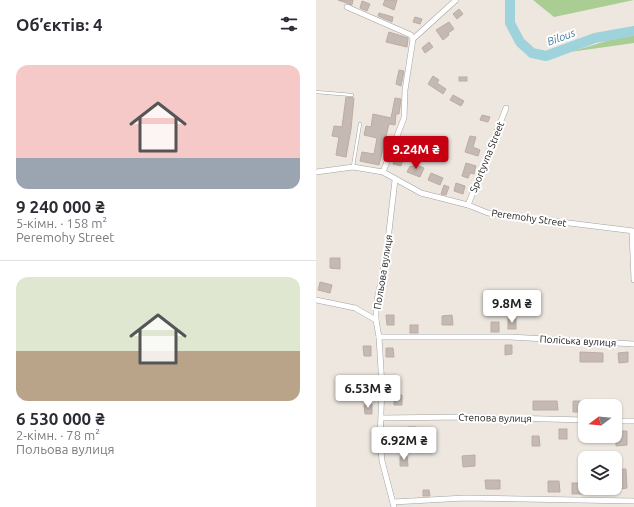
<!DOCTYPE html>
<html lang="uk">
<head>
<meta charset="utf-8">
<style>
	:root { --surface:#fff; --page:#f7f7f7; --text:#2b2b33; --muted:#7c7c81; --line:#e1e1e2; --accent:#c60011 }
	body { margin:0; font-family:Ubuntu,sans-serif; background:var(--page); color:var(--text); height:100vh; display:flex; flex-direction:column; font-size:15px; white-space:nowrap }
	* { box-sizing:border-box; margin:0 }
	p { font-size:13px; color:var(--muted) }
	.icon { flex:none; width:22px; height:22px; fill:none; stroke:currentColor; stroke-width:2; stroke-linecap:round; stroke-linejoin:round }
	.map { position:relative; flex:1; overflow:hidden }
	.sheet { display:flex; flex-direction:column; background:var(--surface); width:316px }
	.sheet>* { flex:none }
	.needle { width:26px; rotate:254deg }
	.fabs { position:absolute; left:262px; top:399px; display:grid; gap:8px }
	.fabs a { display:grid; place-items:center; width:44px; height:44px; border-radius:8px; background:var(--surface); box-shadow:0 1px 3px #0004; font-size:20px }
	.price { position:absolute; translate:-50% -34px; padding:0 9px; border-radius:4px; background:#fff; color:#222; font-size:13px; line-height:26px; filter:drop-shadow(0 1px 2px #0008) }
	.price::after { content:''; position:absolute; left:50%; top:24px; width:12px; height:9px; margin-left:-6px; background:inherit; clip-path:polygon(0 0,100% 0,50% 100%) }
	.price.selected { background:var(--accent); color:#fff }
	ul { padding:0; list-style:none }
	li { display:grid; align-content:center; gap:8px; height:212px; padding:0 16px }
	li+li { border-top:1px solid var(--line) }
	li span { display:grid; place-items:center; height:124px; border-radius:12px; color:#555 }
	li>.icon { margin-inline-start:auto }
	span .icon { width:72px; height:72px; fill:#fffc; stroke-width:1 }
	li b { font-size:17px }
	h2 { display:flex; justify-content:space-between; align-items:center; height:48px; padding:0 16px; font-size:17px }
	main { display:flex; flex:1; min-height:0 }
	.map>svg:first-child { display:block }
	.forest { fill:#aacd94 }
	.lines { fill:none; stroke-linecap:round; stroke-linejoin:round }
	.river { stroke:#9fd3dc; stroke-width:10 }
	.building { fill:#c4b9b3; stroke:#beaca2 }
	.lane-casing { stroke:#a2a2a2; stroke-width:3.5 }
	.street-casing { stroke:#a2a2a2; stroke-width:6 }
	.lane { stroke:#fff; stroke-width:2.5 }
	.street { stroke:#fff; stroke-width:5 }
	.labels { text-anchor:middle; dominant-baseline:central; stroke-width:4; stroke-linejoin:round; paint-order:stroke }
	.street-label { font-size:10px; fill:#1b1b1b; stroke:#fff }
	.water-label { font-size:11px; font-style:italic; fill:#457ca2; stroke:#fff }
</style>
</head>
<body>
<main>
<section class="sheet">
<h2>Об’єктів: 4<svg class="icon" aria-label="filters" viewBox="0 0 24 24"><path d="M4 7h16M4 17h16"/><circle cx="9" cy="7" r="2"/><circle cx="15" cy="17" r="2"/></svg></h2>
<ul>
<li><span style="background:linear-gradient(#f6c9c9 75%,#9aa5b1 0)"><svg class="icon" aria-label="home" viewBox="0 0 24 24"><path d="M3 11l9-7 9 7M6 9v11h12V9"/></svg></span><div><b>9 240 000 ₴</b><p>5-кімн. · 158 m²</p><p>Peremohy Street</p></div></li>
<li><span style="background:linear-gradient(#dfe7d0 60%,#b9a48a 0)"><svg class="icon" aria-label="home" viewBox="0 0 24 24"><path d="M3 11l9-7 9 7M6 9v11h12V9"/></svg></span><div><b>6 530 000 ₴</b><p>2-кімн. · 78 m²</p><p>Польова вулиця</p></div></li>
</ul>
</section>
<div class="map">
<svg width="318" height="507" viewBox="0 0 318 507">
	<rect width="100%" height="100%" fill="#ede7e0"/>
	<!-- forest -->
	<g class="forest">
		<polygon points="217,0 318,0 238,17"/>
		<polygon points="318,34 318,43 254,52 304,37"/>
	</g>
	<g class="lines">
		<!-- river -->
		<polyline class="river" points="194,0 194,23 204,42 216,53 230,56 279,38 318,31"/>
	</g>
	<!-- building -->
	<g class="building">
		<polygon points="22,0 37,0 36,5"/>
		<polygon points="69,0 81,0 78,10 67,5"/>
		<polygon points="46,1 54,4 51,11 44,8"/>
		<polygon points="143,9 147,14 141,19 137,14"/>
		<polygon points="63,13 77,17 76,22 62,16"/>
		<polygon points="99,17 106,19 104,24 97,22"/>
		<polygon points="133,22 138,29 132,33 133,35 127,40 120,30"/>
		<polygon points="73,32 92,38 91,47 70,42"/>
		<polygon points="113,42 117,47 109,53 106,48"/>
		<polygon points="83,70 88,71 85,86 80,84"/>
		<polygon points="117,76 123,80 121,83 130,89 127,94 112,84"/>
		<rect x="143" y="77" width="8" height="4"/>
		<polygon points="137,95 148,101 145,106 134,100"/>
		<polygon points="30,97 38,98 35,129 30,157 20,155 23,137 16,136 18,126 26,127"/>
		<polygon points="79,98 85,99 83,114 80,114 79,125 73,124 63,165 44,161 46,152 58,154 61,138 48,135 50,126 55,127 57,114 75,118"/>
		<polygon points="166,115 174,117 172,122 164,120"/>
		<polygon points="154,136 160,137 157,147 164,150 162,156 149,152"/>
		<polygon points="79,158 87,160 85,166 77,164"/>
		<polygon points="150,163 160,166 158,174 154,173 152,178 146,176"/>
		<polygon points="98,164 108,168 104,177 91,172 94,166 96,167"/>
		<polygon points="115,173 127,178 124,185 112,180"/>
		<polygon points="140,183 149,186 147,194 138,191"/>
		<polygon points="128,185 133,187 130,195 125,194"/>
		<polygon points="14,258 24,258 24,269 14,268"/>
		<polygon points="4,282 16,285 14,293 2,290"/>
		<polygon points="70,315 78,315 78,325 71,325"/>
		<polygon points="136,315 137,325 126,325 126,316"/>
		<rect x="192" y="319" width="8" height="10"/>
		<rect x="175" y="322" width="8" height="10"/>
		<rect x="94" y="325" width="8" height="8"/>
		<polygon points="189,345 196,345 196,354 189,355"/>
		<polygon points="47,346 55,346 55,356 48,356"/>
		<polygon points="70,348 77,348 78,357 70,357"/>
		<polygon points="264,352 287,353 287,362 264,362"/>
		<polygon points="312,352 312,362 303,363 302,353"/>
		<polygon points="46,379 53,379 54,388 46,389"/>
		<polygon points="86,395 86,405 78,405 78,396"/>
		<polygon points="217,401 241,401 242,410 217,410"/>
		<polygon points="257,401 268,401 267,412 257,412"/>
		<polygon points="56,404 56,414 49,414 48,405"/>
		<polygon points="304,406 304,416 299,416 299,407"/>
		<rect x="92" y="427" width="8" height="9"/>
		<rect x="243" y="429" width="8" height="10"/>
		<rect x="264" y="429" width="5" height="10"/>
		<polygon points="305,431 311,431 311,445 300,446 300,435 305,435"/>
		<polygon points="216,436 223,436 224,446 216,446"/>
		<rect x="284" y="436" width="7" height="6"/>
		<polygon points="159,455 159,466 147,467 146,456"/>
		<polygon points="91,456 92,466 84,466 84,457"/>
		<polygon points="303,469 310,469 311,488 304,489"/>
		<polygon points="169,480 184,480 184,489 170,489"/>
		<polygon points="232,481 243,481 244,492 232,492"/>
		<rect x="256" y="483" width="11" height="11"/>
		<polygon points="276,488 289,488 290,491 277,492"/>
		<polygon points="107,490 113,490 114,496 107,496"/>
	</g>
	<g class="lines">
		<!-- lane casing -->
		<g class="lane-casing">
			<g id="lane">
				<polyline points="0,92 36,95"/>
				<polyline points="37,166 44,124"/>
			</g>
		</g>
		<!-- street casing -->
		<g class="street-casing">
			<g id="street">
				<polyline points="31,7 95,35 97,39 140,0"/>
				<polyline points="0,172 37,167 67,172 105,193 152,205 172,213 318,231"/>
				<polyline points="67,172 88,118 89,90 97,39"/>
				<polyline points="152,205 190,108"/>
				<polyline points="316,232 318,280"/>
				<polyline points="0,300 39,308 60,320"/>
				<polyline points="63,337 194,337 318,344"/>
				<polyline points="66,418 148,417 269,420"/>
				<polyline points="299,421 318,421"/>
				<polyline points="77,502 149,498 318,501"/>
				<polyline points="78,507 66,461 64,439 66,386 63,337 60,320 60,305 70,257 79,180"/>
			</g>
		</g>
		<!-- lane -->
		<use href="#lane" class="lane"/>
		<!-- street -->
		<use href="#street" class="street"/>
	</g>
	<g class="labels">
		<!-- street labels -->
		<g class="street-label">
			<text transform="translate(171 157) rotate(-68)">Sportyvna Street</text>
			<text transform="translate(213 218) rotate(8)">Peremohy Street</text>
			<text transform="translate(67 272) rotate(-81)">Польова вулиця</text>
			<text transform="translate(262 341) rotate(3)">Поліська вулиця</text>
			<text transform="translate(179 418) rotate(1)">Степова вулиця</text>
		</g>
		<!-- water labels -->
		<g class="water-label">
			<text transform="translate(245 37) rotate(-20)">Bilous</text>
		</g>
	</g>
</svg>
<div class="fabs">
<a><svg class="needle" viewBox="-14 -14 28 28"><path d="M0-13l5 13h-10z" fill="#e53935"/><path d="M0 13l5-13h-10z" fill="#7c7c81"/></svg></a>
<a><svg class="icon" aria-label="layers" viewBox="0 0 24 24"><path d="M12 4l9 5-9 5-9-5zM3 14l9 5 9-5"/></svg></a>
</div>
<b class="price selected" style="left:100px;top:170px">9.24M ₴</b>
<b class="price" style="left:196px;top:324px">9.8M ₴</b>
<b class="price" style="left:52px;top:409px">6.53M ₴</b>
<b class="price" style="left:88px;top:461px">6.92M ₴</b>
</div>
</main>
</body>
</html>
